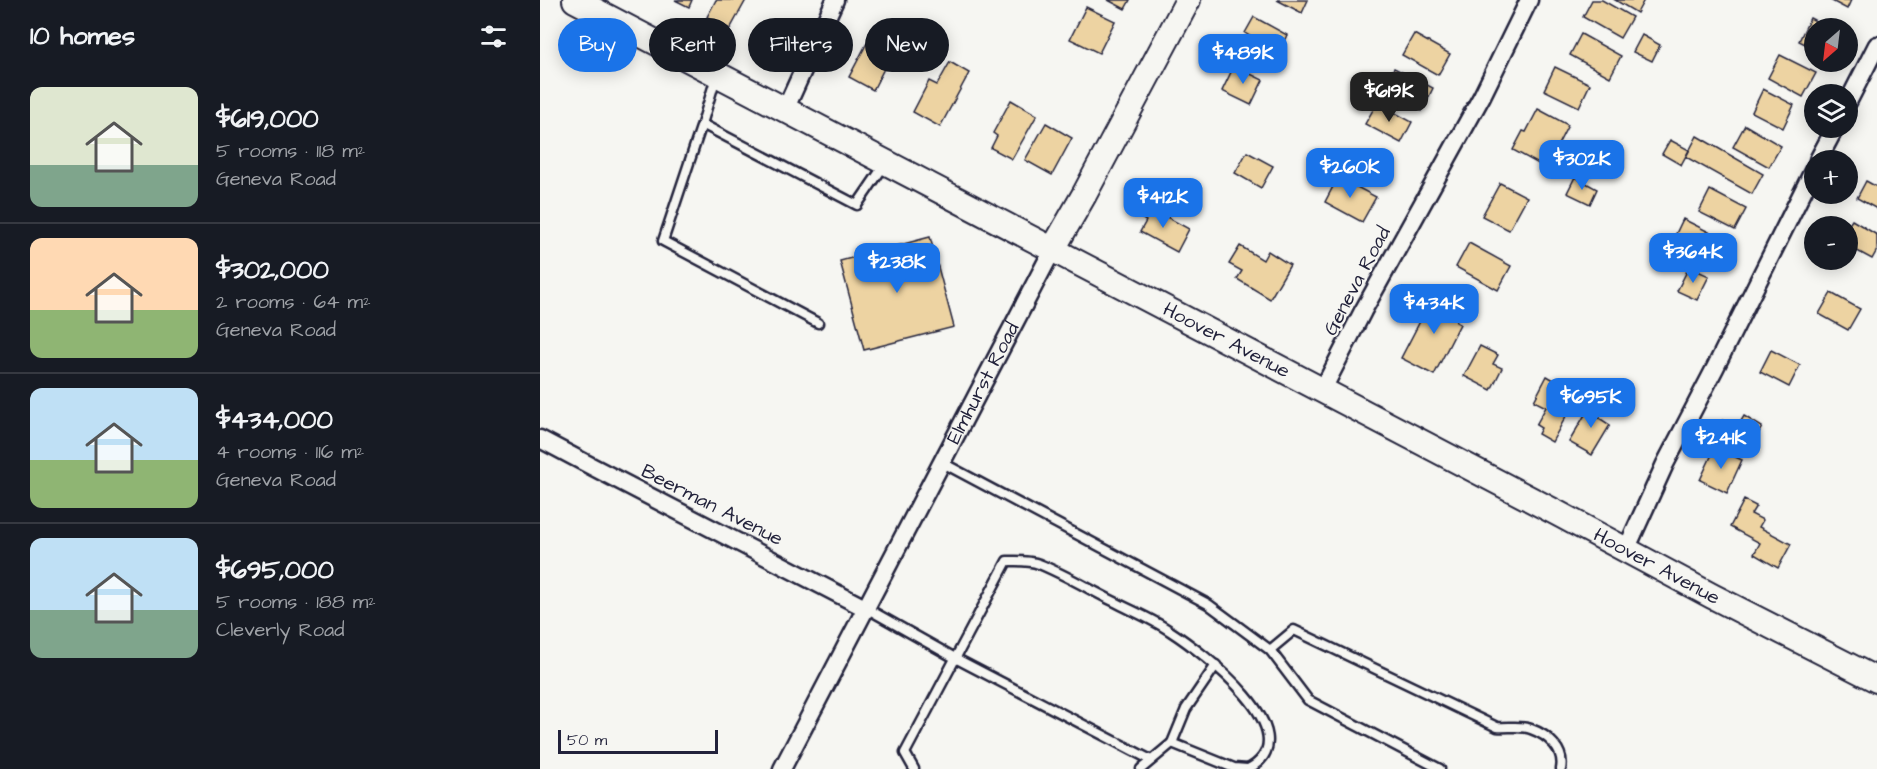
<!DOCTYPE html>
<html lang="en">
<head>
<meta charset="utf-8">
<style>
	:root { --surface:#171b24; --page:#20242c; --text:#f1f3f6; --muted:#9ea1a6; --line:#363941; --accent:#1a73e8 }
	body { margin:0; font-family:"Architects Daughter",sans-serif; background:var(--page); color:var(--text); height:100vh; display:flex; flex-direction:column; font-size:22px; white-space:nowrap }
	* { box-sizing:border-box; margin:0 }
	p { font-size:20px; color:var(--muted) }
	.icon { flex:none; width:33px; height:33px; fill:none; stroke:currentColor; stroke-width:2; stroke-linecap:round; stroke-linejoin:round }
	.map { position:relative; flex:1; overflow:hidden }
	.panel { display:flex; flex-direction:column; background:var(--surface); width:540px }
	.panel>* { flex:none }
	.hud { position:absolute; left:18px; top:18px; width:570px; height:54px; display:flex; gap:12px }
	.needle { width:39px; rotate:208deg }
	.controls { position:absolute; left:1264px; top:18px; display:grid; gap:12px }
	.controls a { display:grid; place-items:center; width:54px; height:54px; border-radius:50%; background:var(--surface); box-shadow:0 3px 15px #0003; font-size:30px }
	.scale { position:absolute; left:18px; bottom:15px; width:160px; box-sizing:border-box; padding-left:6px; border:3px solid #22223b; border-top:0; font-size:16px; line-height:21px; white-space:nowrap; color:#22223b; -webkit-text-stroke:4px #f6f6f2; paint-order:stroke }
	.price { position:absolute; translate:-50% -51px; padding:0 14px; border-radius:12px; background:var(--accent); color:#fff; font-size:20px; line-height:39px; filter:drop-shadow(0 2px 3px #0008) }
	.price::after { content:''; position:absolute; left:50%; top:36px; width:18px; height:14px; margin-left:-9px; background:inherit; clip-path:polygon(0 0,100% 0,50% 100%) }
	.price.selected { background:#222; color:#fff }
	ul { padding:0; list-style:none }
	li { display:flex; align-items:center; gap:18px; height:150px; padding:0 30px }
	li+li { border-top:2px solid var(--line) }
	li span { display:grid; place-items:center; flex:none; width:168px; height:120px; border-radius:12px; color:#555 }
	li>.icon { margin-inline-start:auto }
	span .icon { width:72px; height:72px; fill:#fffc; stroke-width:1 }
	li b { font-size:26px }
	h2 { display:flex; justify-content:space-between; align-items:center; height:72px; padding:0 30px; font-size:26px }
	.tag { padding:0 21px; border-radius:27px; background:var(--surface); box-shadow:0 3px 15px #0003; font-size:21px; line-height:54px }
	.tag.selected { background:var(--accent); color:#fff }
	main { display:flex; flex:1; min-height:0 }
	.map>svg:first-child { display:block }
	.building { fill:#edd3a2; stroke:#22223b; stroke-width:1.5 }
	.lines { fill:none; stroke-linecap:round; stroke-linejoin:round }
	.lane-casing { stroke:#22223b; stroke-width:13 }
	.street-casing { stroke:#22223b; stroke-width:21 }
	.secondary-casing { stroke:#22223b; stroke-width:28 }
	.lane { stroke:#f6f6f2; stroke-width:8 }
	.street { stroke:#f6f6f2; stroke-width:16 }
	.secondary { stroke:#f6f6f2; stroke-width:24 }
	.labels { text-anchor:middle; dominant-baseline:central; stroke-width:4.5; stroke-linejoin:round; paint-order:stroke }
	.street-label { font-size:20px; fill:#22223b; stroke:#f6f6f2 }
</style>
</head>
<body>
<main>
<section class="panel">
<h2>10 homes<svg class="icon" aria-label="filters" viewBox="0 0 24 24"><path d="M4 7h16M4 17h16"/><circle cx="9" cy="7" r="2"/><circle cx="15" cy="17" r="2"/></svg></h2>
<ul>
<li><span style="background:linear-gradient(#dfe7d0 65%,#7fa58c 0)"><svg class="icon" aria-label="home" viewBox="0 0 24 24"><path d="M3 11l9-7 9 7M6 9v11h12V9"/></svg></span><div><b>$619,000</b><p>5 rooms · 118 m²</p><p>Geneva Road</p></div></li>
<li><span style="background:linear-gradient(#ffd9b3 60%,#8fb573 0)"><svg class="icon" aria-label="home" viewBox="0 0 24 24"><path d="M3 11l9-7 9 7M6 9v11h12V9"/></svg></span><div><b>$302,000</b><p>2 rooms · 64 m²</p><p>Geneva Road</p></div></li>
<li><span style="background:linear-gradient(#bfe0f5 60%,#8fb573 0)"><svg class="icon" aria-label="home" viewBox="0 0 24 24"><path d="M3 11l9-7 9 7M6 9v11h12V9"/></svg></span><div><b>$434,000</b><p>4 rooms · 116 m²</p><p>Geneva Road</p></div></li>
<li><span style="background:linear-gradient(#bfe0f5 60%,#7fa58c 0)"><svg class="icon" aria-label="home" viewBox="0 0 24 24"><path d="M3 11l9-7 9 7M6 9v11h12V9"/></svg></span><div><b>$695,000</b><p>5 rooms · 188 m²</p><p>Cleverly Road</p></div></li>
</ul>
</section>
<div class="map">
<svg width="1337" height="769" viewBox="0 0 1337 769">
	<rect width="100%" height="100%" fill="#f6f6f2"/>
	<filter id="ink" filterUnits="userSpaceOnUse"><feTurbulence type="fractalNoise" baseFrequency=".0167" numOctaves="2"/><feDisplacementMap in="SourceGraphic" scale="12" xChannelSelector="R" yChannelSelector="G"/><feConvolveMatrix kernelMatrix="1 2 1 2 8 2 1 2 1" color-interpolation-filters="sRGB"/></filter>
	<g filter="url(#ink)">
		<!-- building -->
		<g class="building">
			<polygon points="135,0 152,0 149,7"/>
			<polygon points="176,0 206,0 190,29 167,17"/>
			<polygon points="568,0 590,0 585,9"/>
			<polygon points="737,0 768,0 762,13"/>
			<polygon points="1052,0 1062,0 1092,17 1080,38 1043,17"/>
			<polygon points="1075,0 1104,0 1097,13"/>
			<polygon points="1290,0 1311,0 1307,9"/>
			<polygon points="546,7 575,21 559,53 530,39"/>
			<polygon points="714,17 747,35 734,61 706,45 711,37 705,33"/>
			<polygon points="1270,18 1289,28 1275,28 1275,49 1259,41"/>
			<polygon points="874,34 910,54 898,75 862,55"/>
			<polygon points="1041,34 1081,56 1070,77 1030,55"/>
			<polygon points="1102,35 1120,45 1112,61 1093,52"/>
			<polygon points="328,41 352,53 333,90 309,77"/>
			<polygon points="1240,55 1276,73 1263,97 1228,78"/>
			<polygon points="410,62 429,73 400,127 373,112 389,81 397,85"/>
			<polygon points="694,66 723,80 711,105 682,91"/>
			<polygon points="1015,67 1050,84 1039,107 1004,90"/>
			<polygon points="854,68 893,88 882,111 842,90"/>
			<polygon points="1223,89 1254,105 1243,128 1212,112"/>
			<polygon points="471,100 497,115 472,159 451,148 457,136 453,133"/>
			<polygon points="837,103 872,122 861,143 825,124"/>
			<polygon points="998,109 1028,125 1006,168 973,150 983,131 986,132"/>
			<polygon points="506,123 532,138 512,175 485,160"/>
			<polygon points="1205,125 1241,146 1229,167 1193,147"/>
			<polygon points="1157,136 1223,174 1212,194 1146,157"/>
			<polygon points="1130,140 1149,150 1141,165 1122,154"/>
			<polygon points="707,152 733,166 721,188 695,173"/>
			<polygon points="798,177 836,197 822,222 785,202"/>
			<polygon points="1035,177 1057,189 1050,204 1027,193"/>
			<polygon points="1326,181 1337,187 1337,209 1317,198"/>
			<polygon points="960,183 987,197 969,230 942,216"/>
			<polygon points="1170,190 1206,209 1195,230 1159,212"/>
			<polygon points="605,205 649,229 637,252 600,232 606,221 599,217"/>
			<polygon points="1143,219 1189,242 1177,265 1132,242"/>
			<polygon points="1312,220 1337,235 1337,250 1332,259 1308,246 1308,226"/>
			<polygon points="390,237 414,327 324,350 300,261"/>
			<polygon points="929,243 971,266 958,290 916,267"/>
			<polygon points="700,246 723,260 728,251 750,265 730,299 697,279 702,271 689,264"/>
			<polygon points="1149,267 1169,276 1157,300 1137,291"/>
			<polygon points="1291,293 1320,309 1308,330 1279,314"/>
			<polygon points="904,294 925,305 916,322 920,324 894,375 861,358 888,306 896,310"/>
			<polygon points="940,346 958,355 953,364 962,368 951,390 924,376"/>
			<polygon points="1231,350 1260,365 1249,387 1220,372"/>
			<polygon points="1007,376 1038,394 1012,442 998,434 1001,428 996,425 1006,407 994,401"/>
			<polygon points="1054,399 1066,406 1059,418 1070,425 1052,455 1029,442"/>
			<polygon points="1204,416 1222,427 1208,452 1176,434 1183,420 1197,428"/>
			<polygon points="1175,448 1202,460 1187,493 1160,480"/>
			<polygon points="1204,500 1216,506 1211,514 1223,520 1219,527 1251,544 1238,568 1214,554 1220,543 1190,527"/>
		</g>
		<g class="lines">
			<!-- lane casing -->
			<g class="lane-casing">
				<g id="lane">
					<polyline points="176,77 162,124 123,241 278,323"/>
					<polyline points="162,124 317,205 345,164"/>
					<polyline points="401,462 668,604 730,650 768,700 900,769"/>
					<polyline points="326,608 415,658 611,760"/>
					<path d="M730 650 754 630 957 727C967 728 982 725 991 729 1008 735 1025 750 1021 769"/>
					<polyline points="632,743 646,709 676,665"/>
					<path d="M374 769 365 753 467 561C477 561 490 560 499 564 524 574 549 589 573 601 592 611 613 619 630 631 661 651 773 735 708 769"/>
					<polyline points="601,769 632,743 694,768 707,769"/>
				</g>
			</g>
			<!-- street casing -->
			<g class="street-casing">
				<g id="street">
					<polyline points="1308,102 1337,45"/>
					<polyline points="245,110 295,0"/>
					<polyline points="1278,160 1295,128"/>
					<polyline points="782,391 823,311 942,96 989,0"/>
					<polyline points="0,439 53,467 325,608"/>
					<polyline points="1086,550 1125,464 1175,368 1275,167"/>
					<path id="s1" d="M242 769 513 249"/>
				</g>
			</g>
			<!-- secondary casing -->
			<g class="secondary-casing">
				<g id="secondary">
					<path id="s2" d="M35 0 1017 513 1172 596 1337 680"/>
					<polyline points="513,249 544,195 648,0"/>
				</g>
			</g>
			<!-- lane -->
			<use href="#lane" class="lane"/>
			<!-- street -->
			<use href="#street" class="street"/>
			<!-- secondary -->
			<use href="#secondary" class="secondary"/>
		</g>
	</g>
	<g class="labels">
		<!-- street labels -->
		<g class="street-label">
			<text transform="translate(817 281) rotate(-62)">Geneva Road</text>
			<text stroke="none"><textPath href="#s2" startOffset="735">Hoover Avenue</textPath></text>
			<text stroke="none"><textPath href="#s1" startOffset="435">Elmhurst Road</textPath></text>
			<text transform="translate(172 505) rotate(27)">Beerman Avenue</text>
			<text stroke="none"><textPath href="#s2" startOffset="1221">Hoover Avenue</textPath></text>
		</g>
	</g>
</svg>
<div class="controls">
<a><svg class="needle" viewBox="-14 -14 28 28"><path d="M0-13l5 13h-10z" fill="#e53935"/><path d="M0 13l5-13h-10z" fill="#9ea1a6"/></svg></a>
<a><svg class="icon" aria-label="layers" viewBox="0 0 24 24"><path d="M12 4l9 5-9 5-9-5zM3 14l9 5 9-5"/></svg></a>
<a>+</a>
<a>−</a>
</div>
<div class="scale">50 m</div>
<b class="price" style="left:703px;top:85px">$489K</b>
<b class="price selected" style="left:849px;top:123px">$619K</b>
<b class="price" style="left:1042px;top:191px">$302K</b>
<b class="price" style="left:810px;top:199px">$260K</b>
<b class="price" style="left:623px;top:229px">$412K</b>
<b class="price" style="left:1153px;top:284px">$364K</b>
<b class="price" style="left:357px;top:294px">$238K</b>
<b class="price" style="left:894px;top:335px">$434K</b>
<b class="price" style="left:1051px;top:429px">$695K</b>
<b class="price" style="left:1181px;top:470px">$241K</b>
<div class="hud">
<a class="tag selected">Buy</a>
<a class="tag">Rent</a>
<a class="tag">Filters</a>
<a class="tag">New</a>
</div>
</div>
</main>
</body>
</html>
